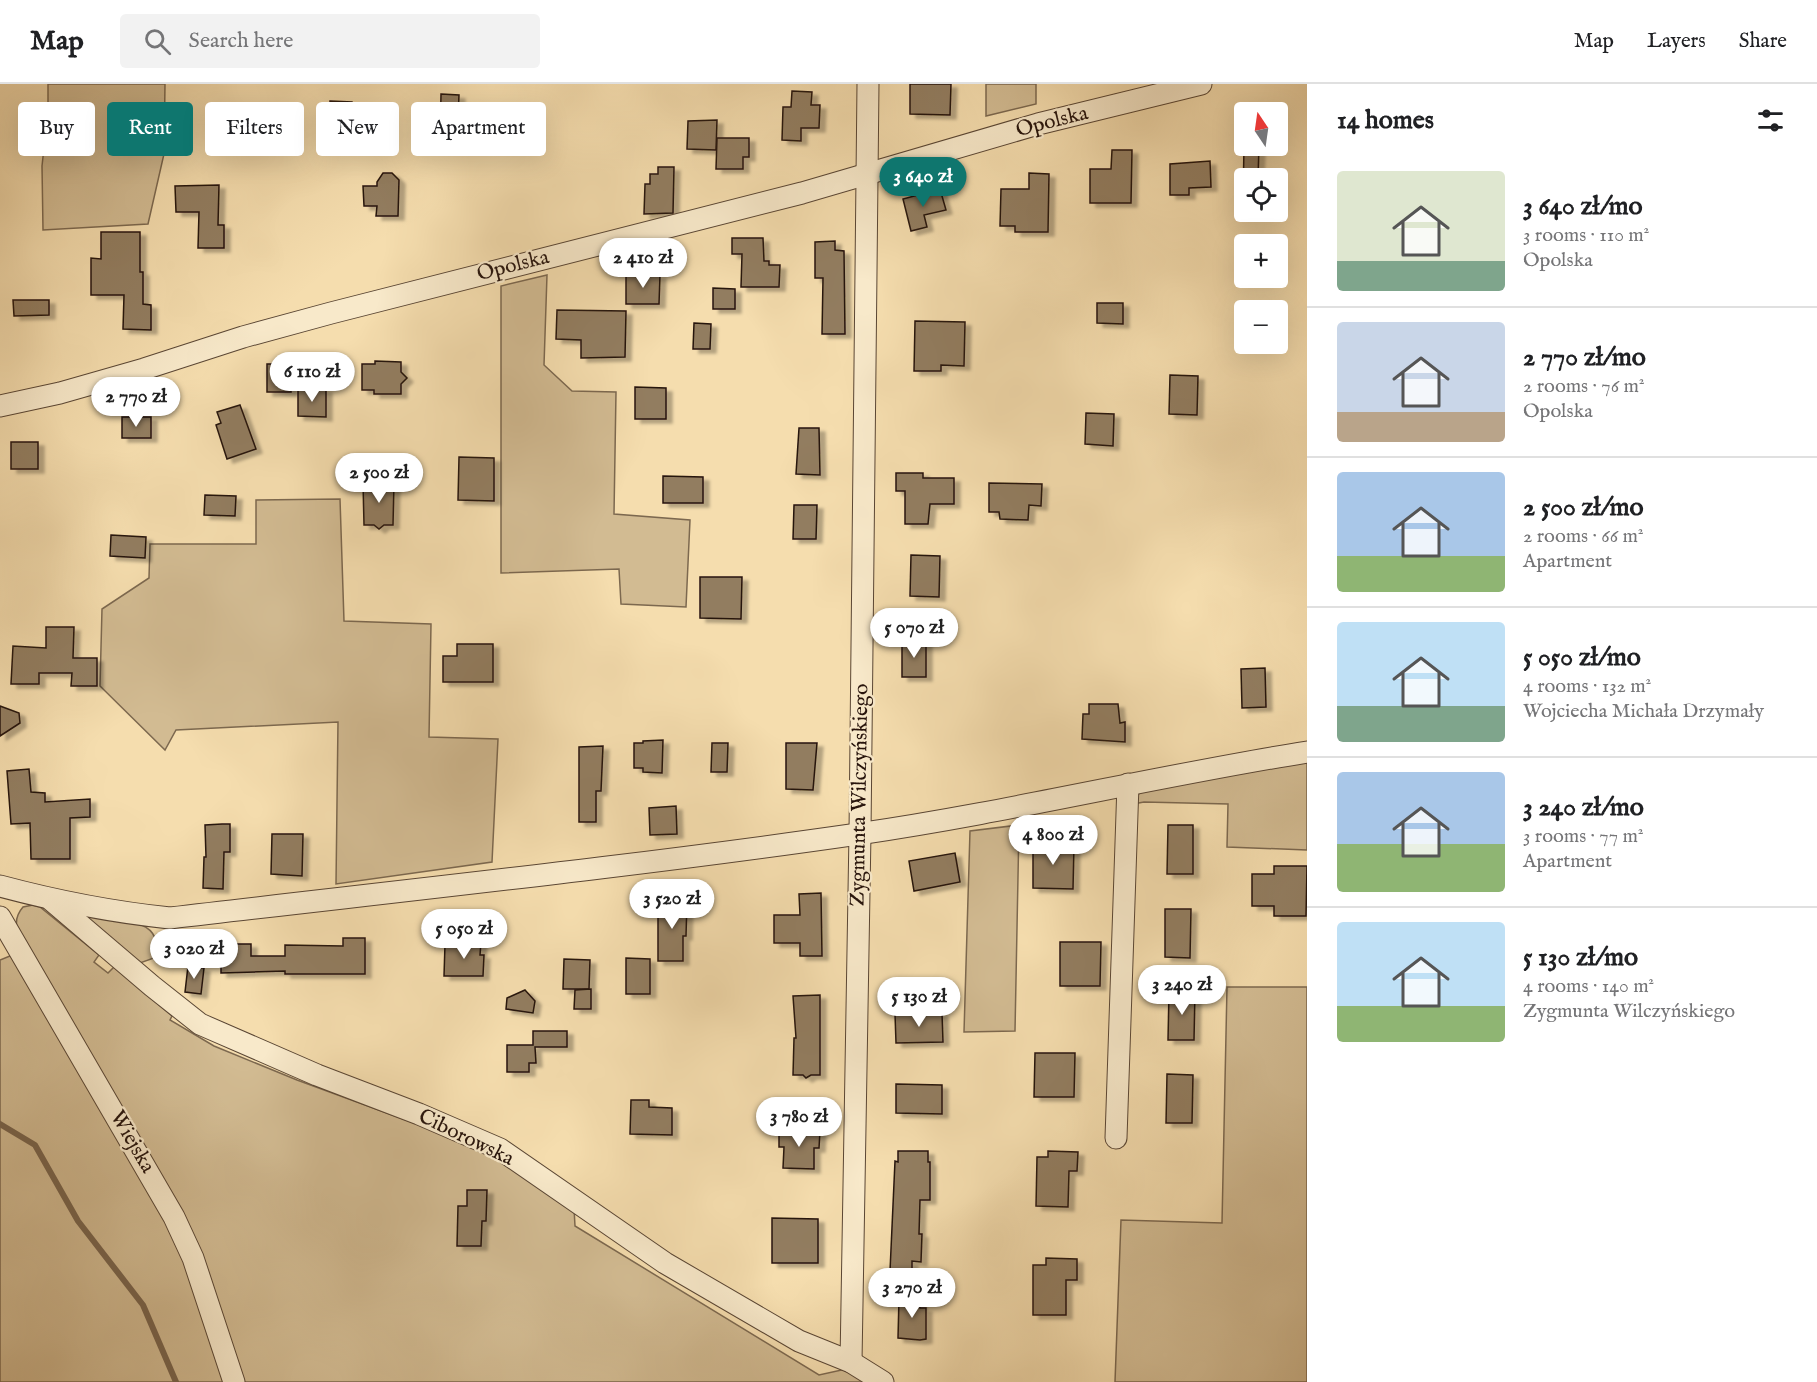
<!DOCTYPE html>
<html lang="en">
<head>
<meta charset="utf-8">
<style>
	:root { --surface:#fff; --page:#f2f2f2; --text:#202124; --muted:#757577; --line:#e0e0e0; --accent:#0f766e }
	body { margin:0; font-family:"IM FELL English",serif; background:var(--page); color:var(--text); height:100vh; display:flex; flex-direction:column; font-size:22px; white-space:nowrap }
	* { box-sizing:border-box; margin:0 }
	p { font-size:20px; color:var(--muted) }
	.icon { flex:none; width:33px; height:33px; fill:none; stroke:currentColor; stroke-width:2; stroke-linecap:round; stroke-linejoin:round }
	.map { position:relative; flex:1; overflow:hidden }
	.details { display:flex; flex-direction:column; background:var(--surface); width:510px }
	.details>* { flex:none }
	.banner { position:absolute; left:18px; top:18px; width:570px; height:54px; display:flex; gap:12px }
	.needle { width:39px; rotate:347deg }
	.fabs { position:absolute; left:1234px; top:18px; display:grid; gap:12px }
	.fabs a { display:grid; place-items:center; width:54px; height:54px; border-radius:6px; background:var(--surface); box-shadow:0 6px 24px #0002; font-size:30px }
	.price { position:absolute; translate:-50% -51px; padding:0 14px; border-radius:21px; background:#fff; color:#222; font-size:20px; line-height:39px; filter:drop-shadow(0 2px 3px #0008) }
	.price::after { content:''; position:absolute; left:50%; top:36px; width:18px; height:14px; margin-left:-9px; background:inherit; clip-path:polygon(0 0,100% 0,50% 100%) }
	.price.active { background:var(--accent); color:#fff }
	ul { padding:0; list-style:none }
	li { display:flex; align-items:center; gap:18px; height:150px; padding:0 30px }
	li+li { border-top:2px solid var(--line) }
	li span { display:grid; place-items:center; flex:none; width:168px; height:120px; border-radius:6px; color:#555 }
	li>.icon { margin-inline-start:auto }
	span .icon { width:72px; height:72px; fill:#fffc; stroke-width:1 }
	li b { font-size:26px }
	h2 { display:flex; justify-content:space-between; align-items:center; height:72px; padding:0 30px; font-size:26px }
	.chip { padding:0 21px; border-radius:6px; background:var(--surface); box-shadow:0 6px 24px #0002; font-size:21px; line-height:54px }
	.chip.active { background:var(--accent); color:#fff }
	header { display:flex; align-items:center; gap:36px; box-sizing:border-box; height:84px; padding:0 30px; background:var(--surface); border-bottom:2px solid var(--line) }
	header strong { font-size:28px }
	nav { display:flex; gap:33px; margin-inline-start:auto; font-size:21px }
	.search { width:420px; height:54px; background:var(--page); display:flex; align-items:center; gap:15px; box-sizing:border-box; padding:0 21px; border-radius:6px; color:var(--muted); font-size:22px }
	main { display:flex; flex:1; min-height:0 }
	.map>svg:first-child { display:block }
	.green { fill:#d2bb92; stroke:#7c684f; stroke-width:1.5 }
	.lines { fill:none; stroke-linecap:round; stroke-linejoin:round }
	.stream { stroke:#79644c; stroke-width:6 }
	.building { fill:#927d60; stroke:#27140c; stroke-width:1.5; filter:url(#shadow) }
	.minor-casing { stroke:#5a4634; stroke-width:23 }
	.minor { stroke:#f8e9ca; stroke-width:21 }
	.labels { text-anchor:middle; dominant-baseline:central; stroke-width:4.5; stroke-linejoin:round; paint-order:stroke }
	.street-label { font-size:21px; fill:#27140c; stroke:#f8e9ca }
</style>
</head>
<body>
<header>
<strong>Map</strong>
<div class="search"><svg class="icon" aria-label="search" viewBox="0 0 24 24"><circle cx="10" cy="10" r="6"/><path d="M15 15l6 6"/></svg>Search here</div>
<nav><a>Map</a><a>Layers</a><a>Share</a></nav>
</header>
<main>
<div class="map">
<svg width="1307" height="1298" viewBox="0 0 1307 1298">
	<defs>
		<filter id="shadow"><feDropShadow dx="6" dy="4" stdDeviation="1.5" flood-color="#0004"/></filter>
	</defs>
	<rect width="100%" height="100%" fill="#f5ddae"/>
	<filter id="stains"><feTurbulence type="fractalNoise" baseFrequency=".00333" numOctaves="4"/><feColorMatrix values="0 0 0 0 .2 0 0 0 0 .09 0 0 0 0 .02 0 0 0 .5 -.17"/></filter>
	<radialGradient id="worn" r=".72"><stop offset=".6" stop-color="#630" stop-opacity="0"/><stop offset="1" stop-color="#630" stop-opacity=".3"/></radialGradient>
	<!-- green -->
	<g class="green">
		<polygon points="48,0 165,0 164,70 148,140 43,146 42,82 48,28"/>
		<polygon points="986,0 1036,0 1036,20 986,32"/>
		<polygon points="547,191 544,281 572,307 616,308 614,430 690,436 686,523 621,520 619,485 501,489 501,202"/>
		<polygon points="340,415 344,537 431,540 429,653 498,655 492,778 336,800 338,638 176,646 165,666 100,602 102,525 149,494 150,460 256,460 256,416"/>
		<polygon points="1307,677 1307,766 1227,763 1228,720 1144,718 1133,720 1135,713 1144,706"/>
		<polygon points="1019,741 1015,947 964,948 970,747"/>
		<path d="M33 821 40 823 99 871 94 878 108 889 114 883 172 932 170 936 214 962 297 996 444 1050 489 1070 574 1124 575 1142 819 1291 846 1285 868 1298H0V876L27 865C19 850 10 838 23 823Z"/>
		<path d="M82 832C109 835 169 831 154 874L140 879Z"/>
		<polygon points="1227,903 1307,903 1307,1298 1115,1298 1121,1136 1222,1139"/>
	</g>
	<g class="lines">
		<!-- stream -->
		<polyline class="stream" points="0,1040 35,1061 78,1137 143,1221 176,1298"/>
	</g>
	<!-- building -->
	<g class="building">
		<polygon points="910,0 951,0 950,31 910,30"/>
		<polygon points="792,7 812,8 811,21 820,21 819,44 801,44 801,57 782,56 783,23 791,23"/>
		<polygon points="441,10 459,11 458,34 464,34 464,58 440,58"/>
		<polygon points="330,17 352,18 353,38 367,39 367,63 329,62"/>
		<polygon points="220,35 248,36 248,58 220,58"/>
		<polygon points="717,36 716,66 687,65 688,37"/>
		<polygon points="717,54 749,54 749,73 743,73 743,85 716,85"/>
		<polygon points="1244,62 1259,62 1258,94 1245,94 1245,118 1243,118"/>
		<polygon points="1112,66 1132,66 1131,119 1090,119 1090,85 1111,85"/>
		<polygon points="1210,77 1211,103 1189,104 1189,111 1170,111 1170,80"/>
		<polygon points="658,83 674,83 673,129 644,130 645,100 650,100 650,90 658,90"/>
		<polygon points="383,89 392,89 399,96 398,132 376,132 377,122 364,122 363,102 377,102 377,98"/>
		<polygon points="1029,89 1049,90 1048,148 1015,148 1015,142 1000,142 1001,105 1029,105"/>
		<polygon points="219,101 218,141 224,141 224,164 198,164 199,128 176,128 175,102"/>
		<polygon points="940,105 946,126 924,131 927,143 911,147 903,115"/>
		<polygon points="101,148 140,148 140,188 143,188 143,220 151,221 151,246 123,245 124,211 91,211 91,174 101,175"/>
		<polygon points="732,154 763,154 764,177 769,177 769,181 780,181 779,203 741,203 742,170 732,170"/>
		<polygon points="835,157 835,166 844,167 845,250 822,250 823,194 815,194 815,158"/>
		<polygon points="626,191 660,191 659,220 626,220"/>
		<polygon points="713,204 735,205 735,225 713,225"/>
		<polygon points="13,216 49,216 49,231 14,232"/>
		<polygon points="1097,219 1123,219 1123,240 1097,239"/>
		<polygon points="557,226 626,227 625,273 581,274 581,256 556,255"/>
		<polygon points="915,237 965,238 964,282 941,281 941,287 914,287"/>
		<polygon points="694,239 711,240 710,265 693,265"/>
		<polygon points="375,277 401,278 401,288 407,294 401,300 401,310 374,310 374,306 362,306 362,280 375,280"/>
		<rect x="267" y="280" width="24" height="28"/>
		<polygon points="1170,291 1198,292 1197,331 1169,330"/>
		<polygon points="635,303 666,304 666,335 635,335"/>
		<polygon points="298,305 326,305 326,333 298,332"/>
		<polygon points="240,321 256,365 227,375 216,341 221,339 217,328"/>
		<polygon points="1086,329 1114,330 1113,362 1085,360"/>
		<rect x="122" y="333" width="29" height="21"/>
		<polygon points="799,344 819,344 820,391 796,390"/>
		<rect x="11" y="358" width="27" height="27"/>
		<polygon points="459,373 494,374 494,417 458,416"/>
		<polygon points="896,389 923,389 923,394 954,394 954,420 930,420 928,440 905,440 905,407 896,407"/>
		<polygon points="663,392 703,393 703,419 663,419"/>
		<polygon points="363,399 394,399 393,441 384,441 379,445 374,441 364,441"/>
		<polygon points="989,399 1042,400 1041,422 1029,421 1028,436 1000,435 999,428 989,428"/>
		<polygon points="205,411 236,412 235,432 204,431"/>
		<polygon points="794,421 817,421 816,455 793,455"/>
		<polygon points="111,451 146,453 145,474 110,472"/>
		<polygon points="911,471 940,472 939,513 910,512"/>
		<polygon points="700,493 742,493 741,535 700,534"/>
		<polygon points="46,543 74,543 73,574 97,574 97,602 71,602 72,589 39,589 39,600 11,600 13,562 46,564"/>
		<polygon points="902,556 926,557 926,593 902,593"/>
		<polygon points="457,560 493,560 493,598 443,598 443,572 457,572"/>
		<polygon points="1265,584 1266,623 1242,624 1241,585"/>
		<polygon points="1089,620 1118,620 1120,639 1125,638 1125,658 1082,655 1083,630 1089,630"/>
		<polygon points="0,622 19,629 20,639 0,652"/>
		<polygon points="663,656 662,689 643,688 643,684 634,684 634,659 643,659 643,657"/>
		<polygon points="712,659 728,659 727,688 711,688"/>
		<polygon points="786,659 817,659 813,706 786,705"/>
		<polygon points="603,662 601,707 596,707 596,738 579,738 579,663"/>
		<polygon points="29,685 31,708 45,709 45,718 90,715 90,733 70,734 70,775 31,775 30,739 11,740 7,687"/>
		<polygon points="676,722 677,750 650,751 649,724"/>
		<polygon points="222,740 230,740 230,768 224,768 223,805 203,804 204,773 206,773 205,741"/>
		<polygon points="1168,741 1193,741 1193,790 1167,790"/>
		<polygon points="272,750 303,750 302,792 271,790"/>
		<polygon points="1033,760 1074,761 1073,805 1033,804"/>
		<polygon points="955,769 960,798 914,807 909,777"/>
		<polygon points="1274,782 1307,782 1306,832 1274,832 1274,822 1252,822 1252,790 1274,790"/>
		<polygon points="821,809 822,872 800,872 800,859 774,859 774,831 800,831 799,810"/>
		<polygon points="658,816 687,817 686,852 683,852 683,877 658,877"/>
		<polygon points="1165,825 1191,825 1190,874 1165,873"/>
		<polygon points="343,854 365,854 365,890 285,890 285,887 221,889 221,867 227,867 227,860 251,860 251,872 285,872 285,861 343,862"/>
		<polygon points="456,858 481,858 480,871 484,871 483,892 444,892 445,860 455,860"/>
		<polygon points="1060,858 1101,858 1100,902 1060,902"/>
		<polygon points="626,874 650,875 650,910 626,910"/>
		<polygon points="564,875 590,876 589,905 563,905"/>
		<polygon points="188,882 204,884 201,910 185,908"/>
		<polygon points="591,905 591,925 574,925 575,906"/>
		<polygon points="525,906 535,917 533,929 506,925 507,914"/>
		<polygon points="1169,908 1195,908 1194,956 1168,956"/>
		<polygon points="820,911 820,991 811,991 806,994 803,991 793,991 794,954 796,954 793,912"/>
		<polygon points="942,929 943,958 896,959 895,930"/>
		<polygon points="533,947 567,947 567,963 535,963 536,979 529,979 529,988 507,988 507,961 533,961"/>
		<polygon points="1035,969 1075,969 1074,1013 1034,1013"/>
		<polygon points="1167,990 1193,991 1192,1039 1166,1039"/>
		<polygon points="896,1000 942,1001 942,1030 896,1029"/>
		<polygon points="631,1016 649,1016 649,1023 672,1024 672,1051 630,1050"/>
		<polygon points="779,1046 820,1047 819,1064 814,1064 814,1085 783,1084 784,1063 779,1063"/>
		<polygon points="898,1067 928,1067 928,1078 930,1078 930,1116 920,1116 919,1150 922,1150 921,1178 912,1177 912,1187 890,1187 895,1077 898,1078"/>
		<polygon points="1048,1067 1078,1068 1077,1087 1069,1087 1068,1123 1036,1122 1037,1073 1048,1073"/>
		<polygon points="467,1106 487,1106 486,1137 482,1137 481,1162 457,1162 458,1122 467,1122"/>
		<polygon points="772,1134 818,1135 818,1179 772,1179"/>
		<polygon points="1046,1174 1077,1175 1077,1196 1066,1196 1066,1231 1033,1231 1033,1181 1046,1181"/>
		<polygon points="899,1214 921,1214 920,1224 926,1224 926,1255 920,1256 898,1254"/>
	</g>
	<g class="lines">
		<!-- minor casing -->
		<g class="minor-casing">
			<g id="minor">
				<polyline points="0,322 60,309 144,285 243,253 331,229 802,109 1038,40 1201,0"/>
				<path d="M0 802C56 817 112 828 170 834 399 807 629 783 858 750 1009 728 1157 692 1307 668"/>
				<polyline points="51,816 152,902 200,940 317,991 419,1030 500,1065 665,1179 799,1257 851,1278 883,1298"/>
				<polyline points="0,833 174,1133 193,1174 234,1298"/>
				<polyline points="1116,1054 1128,700"/>
				<polyline points="851,1278 860,749 868,0"/>
			</g>
		</g>
		<!-- minor -->
		<use href="#minor" class="minor"/>
	</g>
	<g class="labels">
		<!-- street labels -->
		<g class="street-label">
			<text transform="translate(1052 38) rotate(-14)">Opolska</text>
			<text transform="translate(513 182) rotate(-14)">Opolska</text>
			<text transform="translate(860 711) rotate(-89)">Zygmunta Wilczyńskiego</text>
			<text transform="translate(466 1054) rotate(26)">Ciborowska</text>
			<text transform="translate(132 1058) rotate(60)">Wiejska</text>
		</g>
	</g>
	<rect width="100%" height="100%" filter="url(#stains)"/>
	<rect width="100%" height="100%" fill="url(#worn)"/>
</svg>
<div class="fabs">
<a><svg class="needle" viewBox="-14 -14 28 28"><path d="M0-13l5 13h-10z" fill="#e53935"/><path d="M0 13l5-13h-10z" fill="#757577"/></svg></a>
<a><svg class="icon" aria-label="locate" viewBox="0 0 24 24"><circle cx="12" cy="12" r="6"/><path d="M12 2v4M12 18v4M2 12h4M18 12h4"/></svg></a>
<a>+</a>
<a>−</a>
</div>
<b class="price active" style="left:923px;top:124px">3 640 zł</b>
<b class="price" style="left:643px;top:205px">2 410 zł</b>
<b class="price" style="left:312px;top:319px">6 110 zł</b>
<b class="price" style="left:136px;top:344px">2 770 zł</b>
<b class="price" style="left:379px;top:420px">2 500 zł</b>
<b class="price" style="left:914px;top:575px">5 070 zł</b>
<b class="price" style="left:1053px;top:782px">4 800 zł</b>
<b class="price" style="left:672px;top:846px">3 520 zł</b>
<b class="price" style="left:464px;top:876px">5 050 zł</b>
<b class="price" style="left:194px;top:896px">3 020 zł</b>
<b class="price" style="left:1182px;top:932px">3 240 zł</b>
<b class="price" style="left:919px;top:944px">5 130 zł</b>
<b class="price" style="left:799px;top:1064px">3 780 zł</b>
<b class="price" style="left:912px;top:1235px">3 270 zł</b>
<div class="banner">
<a class="chip">Buy</a>
<a class="chip active">Rent</a>
<a class="chip">Filters</a>
<a class="chip">New</a>
<a class="chip">Apartment</a>
</div>
</div>
<section class="details">
<h2>14 homes<svg class="icon" aria-label="filters" viewBox="0 0 24 24"><path d="M4 7h16M4 17h16"/><circle cx="9" cy="7" r="2"/><circle cx="15" cy="17" r="2"/></svg></h2>
<ul>
<li><span style="background:linear-gradient(#dfe7d0 75%,#7fa58c 0)"><svg class="icon" aria-label="home" viewBox="0 0 24 24"><path d="M3 11l9-7 9 7M6 9v11h12V9"/></svg></span><div><b>3 640 zł/mo</b><p>3 rooms · 110 m²</p><p>Opolska</p></div></li>
<li><span style="background:linear-gradient(#c9d6e8 75%,#b9a48a 0)"><svg class="icon" aria-label="home" viewBox="0 0 24 24"><path d="M3 11l9-7 9 7M6 9v11h12V9"/></svg></span><div><b>2 770 zł/mo</b><p>2 rooms · 76 m²</p><p>Opolska</p></div></li>
<li><span style="background:linear-gradient(#a9c7e8 70%,#8fb573 0)"><svg class="icon" aria-label="home" viewBox="0 0 24 24"><path d="M3 11l9-7 9 7M6 9v11h12V9"/></svg></span><div><b>2 500 zł/mo</b><p>2 rooms · 66 m²</p><p>Apartment</p></div></li>
<li><span style="background:linear-gradient(#bfe0f5 70%,#7fa58c 0)"><svg class="icon" aria-label="home" viewBox="0 0 24 24"><path d="M3 11l9-7 9 7M6 9v11h12V9"/></svg></span><div><b>5 050 zł/mo</b><p>4 rooms · 132 m²</p><p>Wojciecha Michała Drzymały</p></div></li>
<li><span style="background:linear-gradient(#a9c7e8 60%,#8fb573 0)"><svg class="icon" aria-label="home" viewBox="0 0 24 24"><path d="M3 11l9-7 9 7M6 9v11h12V9"/></svg></span><div><b>3 240 zł/mo</b><p>3 rooms · 77 m²</p><p>Apartment</p></div></li>
<li><span style="background:linear-gradient(#bfe0f5 70%,#8fb573 0)"><svg class="icon" aria-label="home" viewBox="0 0 24 24"><path d="M3 11l9-7 9 7M6 9v11h12V9"/></svg></span><div><b>5 130 zł/mo</b><p>4 rooms · 140 m²</p><p>Zygmunta Wilczyńskiego</p></div></li>
</ul>
</section>
</main>
</body>
</html>
